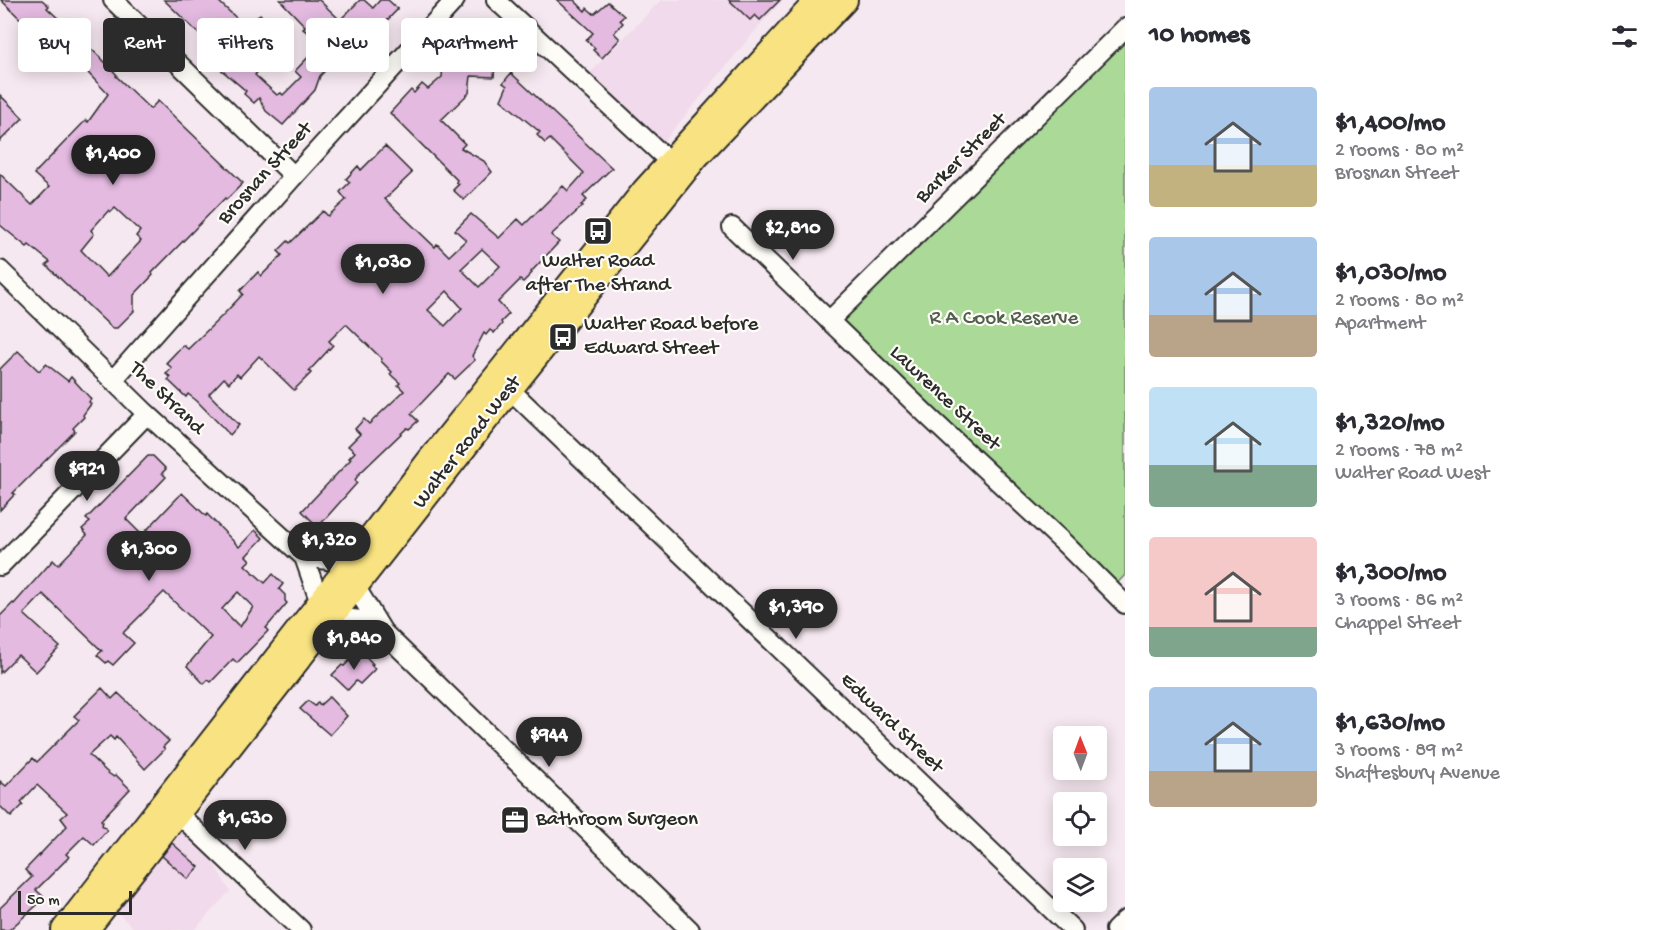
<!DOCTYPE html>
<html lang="en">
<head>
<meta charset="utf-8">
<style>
	:root { --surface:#fff; --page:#f7f7f7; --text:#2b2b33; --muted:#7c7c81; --accent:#2b2b2b }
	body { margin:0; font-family:"Gochi Hand",sans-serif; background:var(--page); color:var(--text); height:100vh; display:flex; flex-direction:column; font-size:22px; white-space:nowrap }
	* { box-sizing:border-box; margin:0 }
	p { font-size:20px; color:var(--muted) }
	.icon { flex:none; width:33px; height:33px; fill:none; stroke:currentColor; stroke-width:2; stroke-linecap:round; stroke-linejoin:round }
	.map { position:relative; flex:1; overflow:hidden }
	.side { display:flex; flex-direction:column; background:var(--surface); width:540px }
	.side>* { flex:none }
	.guide { position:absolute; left:18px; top:18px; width:570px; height:54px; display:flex; gap:12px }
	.needle { width:39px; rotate:359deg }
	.controls { position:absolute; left:1053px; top:726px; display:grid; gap:12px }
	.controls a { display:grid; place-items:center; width:54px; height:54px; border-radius:6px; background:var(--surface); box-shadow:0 3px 15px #0003; font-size:30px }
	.scale { position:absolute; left:18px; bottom:15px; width:114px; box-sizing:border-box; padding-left:6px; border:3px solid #2b2b2b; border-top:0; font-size:16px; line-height:21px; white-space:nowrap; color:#2b2b2b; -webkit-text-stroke:4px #fdfcf7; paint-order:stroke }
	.price { position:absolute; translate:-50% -51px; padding:0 14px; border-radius:21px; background:var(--accent); color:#fff; font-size:20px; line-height:39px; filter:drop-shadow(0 2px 3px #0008) }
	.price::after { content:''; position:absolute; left:50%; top:36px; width:18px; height:14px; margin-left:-9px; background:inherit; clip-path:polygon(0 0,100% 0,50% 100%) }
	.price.on { background:#222; color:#fff }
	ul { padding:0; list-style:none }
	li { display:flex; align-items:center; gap:18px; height:150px; padding:0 24px }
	li span { display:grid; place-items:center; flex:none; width:168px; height:120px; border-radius:6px; color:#555 }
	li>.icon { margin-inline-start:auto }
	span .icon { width:72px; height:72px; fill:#fffc; stroke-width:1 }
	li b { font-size:26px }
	h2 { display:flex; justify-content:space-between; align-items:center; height:72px; padding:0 24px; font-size:26px }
	.chip { padding:0 21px; border-radius:6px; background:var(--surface); box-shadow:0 3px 15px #0003; font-size:21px; line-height:54px }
	.chip.on { background:var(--accent); color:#fff }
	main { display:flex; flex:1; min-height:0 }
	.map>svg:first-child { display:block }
	.built { fill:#f1daeb }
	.green { fill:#abd998; stroke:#6b8262; stroke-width:1.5 }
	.building { fill:#e4bae0; stroke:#2b2b2b; stroke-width:1.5; fill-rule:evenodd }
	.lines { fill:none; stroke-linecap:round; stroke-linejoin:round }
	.minor-casing { stroke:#2b2b2b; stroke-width:22 }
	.major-casing { stroke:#2b2b2b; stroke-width:28 }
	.minor { stroke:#fdfcf7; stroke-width:18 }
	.major { stroke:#f8e281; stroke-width:24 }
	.labels { text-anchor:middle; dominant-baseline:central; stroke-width:4.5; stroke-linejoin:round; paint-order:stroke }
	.street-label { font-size:21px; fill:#2b2b2b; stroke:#fdfcf7 }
	.poi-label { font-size:21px; fill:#2b2b2b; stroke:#fdfcf7; text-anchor:start }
	.park-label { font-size:21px; fill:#515f4c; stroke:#fdfcf7 }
</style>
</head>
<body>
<main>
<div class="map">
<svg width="1125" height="930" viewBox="0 0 1125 930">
	<rect width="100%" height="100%" fill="#f6e8f0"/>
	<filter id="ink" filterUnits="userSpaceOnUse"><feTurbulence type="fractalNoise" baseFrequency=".0167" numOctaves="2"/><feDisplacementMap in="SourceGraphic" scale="12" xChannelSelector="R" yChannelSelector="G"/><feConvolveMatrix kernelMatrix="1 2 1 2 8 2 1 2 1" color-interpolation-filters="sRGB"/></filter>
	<g filter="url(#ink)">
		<!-- built -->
		<g class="built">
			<polygon points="661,0 783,0 760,25 656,151 582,81"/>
			<polygon points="188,821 230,891 194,930 135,930 117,912"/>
		</g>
		<!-- green -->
		<polygon class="green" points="1125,28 1125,575 1111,590 829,321"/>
		<!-- building -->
		<g class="building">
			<path d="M1 0H42L49 6 47 8 102 59 117 75 116 76 150 109 158 101 243 183 226 200 225 198 152 273 153 275 134 295V311L117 328H112L46 265 50 262 29 245 27 247 0 225V174L32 205 49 187 34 174 86 120 88 122 108 94 72 56 62 68 43 49 47 45ZM115 208 140 231 136 236 141 241 107 277 81 250 94 234 91 230 109 210 111 212Z"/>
			<polygon points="164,0 217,0 247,28 260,14 276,30 272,34 277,39 252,66 258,71 255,75 277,95 281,93 283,95 301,77 295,71 315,50 316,39 303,29 305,26 280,0 319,0 340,20 360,0 364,0 373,8 380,0 388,0 398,9 365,43 366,44 363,49 345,69 335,60 320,76 315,90 283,125 266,111 259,98 254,103 244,94 246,91 218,67 219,66 212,59 218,52"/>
			<polygon points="557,0 574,0 585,11 587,8 594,14 608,2 624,16 620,20 623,23 614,33 620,39 602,58 593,50 595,48 586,40 593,33"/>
			<polygon points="729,0 780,0 760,20 755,15 750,20"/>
			<polygon points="464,49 496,53 494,77 471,76 469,93 441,120 465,144 461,148 484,161 492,172 464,200 453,190 459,184 456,182 457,180 390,113 411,90 414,93 422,84 428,89 442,77 444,51"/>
			<path d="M511 73 612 168 583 196 587 200 581 205 583 206 551 235 559 242 531 272 532 273 523 282 520 280 498 302 509 314 501 322 502 324 494 333 490 330 486 335 484 333 472 356 475 360 455 379 449 374 411 414 418 421 409 429 407 428 359 474 355 480 357 483 318 527 302 511 351 459 349 458 355 452 348 446 360 434 355 429 364 419 369 424 404 391 398 385 400 383 390 374 392 372 381 361 382 359 346 324 329 341 333 345 309 371 311 373 294 390 259 356 240 377 237 374 229 383 224 378 209 394 239 425 230 435 197 401 188 394 186 397 168 380 171 377 166 374 172 368 166 363 183 345 188 349 223 315 243 294 240 291 258 272 261 276 282 255 278 251 288 241 290 243 323 211 328 216 346 200 340 192 350 182 346 179 358 166 361 170 385 146 412 173 385 199 435 247 437 244 449 256 466 240 455 230 471 214 499 238 518 219 524 225 563 186 568 191 584 173 550 139 545 143 537 135 540 132 501 100 507 86 503 83ZM482 249 500 266 479 287 461 269ZM447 291 462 308 445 326 428 310Z"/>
			<polygon points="0,95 23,118 0,141"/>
			<polygon points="18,351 39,371 46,364 68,381 71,377 91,399 89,402 91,404 83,415 84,417 73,428 75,431 13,493 15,494 0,510 0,369"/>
			<path d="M148 456H153L166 469 162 473 166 477 126 519 142 535 182 493 206 516 207 514 239 547 255 530 263 538 246 556 250 560 245 565 265 583 273 574 283 584 279 589 285 595V601L287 603 266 628 268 631 237 663 233 659 211 682 208 680 204 684 187 666 211 637 164 592 123 633 134 643 113 665 108 661 106 663 97 655 102 651 43 594 24 614 60 647 36 672 18 655 0 673V616L13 603 14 604 53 560 58 565 87 535 82 529 90 522 86 519ZM238 592 253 607 240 627 222 609Z"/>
			<polygon points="362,652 373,664 371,665 375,669 360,684 356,681 348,690 332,675 342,665 344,666 355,655 356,656"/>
			<polygon points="102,688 112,699 118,693 169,741 163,747 165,749 145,769 116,737 114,740 110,736 89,755 108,773 114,777 116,775 130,789 101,820 103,822 102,825 107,830 94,845 84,836 66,854 69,857 36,890 45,898 9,930 0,930 0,908 32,877 25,870 67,826 61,818 67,813 37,785 21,802 23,805 11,817 0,806 0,781 6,786 33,758 37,762 79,720 74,716"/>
			<polygon points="329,697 347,716 330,735 300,709 308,701 315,706 318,702 320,705"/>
			<polygon points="172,843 199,867 188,879 162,856"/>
		</g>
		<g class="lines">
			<!-- minor casing -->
			<g class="minor-casing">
				<g id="minor">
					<polyline points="113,0 294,176"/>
					<polyline points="496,0 670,162"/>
					<polyline points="732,227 930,418 1065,544 1125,604"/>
					<polyline points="0,270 147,414 304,557 320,603"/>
					<polyline points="829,321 1125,28"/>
					<polyline points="113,380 294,176 455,0"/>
					<polyline points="501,381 1073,930"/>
					<polyline points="304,557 351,563"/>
					<polyline points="0,566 147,414"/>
					<polyline points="355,586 383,632 690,930"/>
					<polyline points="332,617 362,620 382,631"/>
					<polyline points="170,806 301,930"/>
					<polyline points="1115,930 1125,920"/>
				</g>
			</g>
			<!-- major casing -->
			<g class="major-casing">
				<g id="major">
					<polyline points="64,930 351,563 429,461 645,190 818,0"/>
					<polyline points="86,930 510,389 696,157 845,0"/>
				</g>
			</g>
			<!-- minor -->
			<use href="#minor" class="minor"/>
			<!-- major -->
			<use href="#major" class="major"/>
		</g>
	</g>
	<!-- icons -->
	<defs>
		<g id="bus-square" transform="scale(1.5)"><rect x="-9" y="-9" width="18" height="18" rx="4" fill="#2b2b2b" stroke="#fdfcf7"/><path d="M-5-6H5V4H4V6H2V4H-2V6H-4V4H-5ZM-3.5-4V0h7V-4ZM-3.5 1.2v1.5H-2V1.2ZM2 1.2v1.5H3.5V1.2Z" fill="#fff"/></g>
		<g id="office-square" transform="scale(1.5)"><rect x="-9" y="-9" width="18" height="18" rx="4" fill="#2b2b2b" stroke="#fdfcf7"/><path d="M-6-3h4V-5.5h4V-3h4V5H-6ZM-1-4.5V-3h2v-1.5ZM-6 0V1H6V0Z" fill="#fff"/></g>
	</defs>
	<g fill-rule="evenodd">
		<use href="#bus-square" x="598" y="231"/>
		<use href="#bus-square" x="563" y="337"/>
		<use href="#office-square" x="515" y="820"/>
	</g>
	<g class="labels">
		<!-- street labels -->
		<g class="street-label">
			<text transform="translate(962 159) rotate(-45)">Barker Street</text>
			<text transform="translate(266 174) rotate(-48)">Brosnan Street</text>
			<text transform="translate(166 399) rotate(44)">The Strand</text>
			<text transform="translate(944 399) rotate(43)">Lawrence Street</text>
			<text transform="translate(468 443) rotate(-52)">Walter Road West</text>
			<text transform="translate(891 724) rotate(44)">Edward Street</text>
		</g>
		<!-- poi labels -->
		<g class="poi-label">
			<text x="598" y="262" text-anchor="middle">Walter Road<tspan x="598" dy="24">after The Strand</tspan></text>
			<text x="584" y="325">Walter Road before<tspan x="584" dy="24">Edward Street</tspan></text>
			<text x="536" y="820">Bathroom Surgeon</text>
		</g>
		<!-- park labels -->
		<g class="park-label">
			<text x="1004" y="319">R A Cook Reserve</text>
		</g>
	</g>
</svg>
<div class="controls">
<a><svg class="needle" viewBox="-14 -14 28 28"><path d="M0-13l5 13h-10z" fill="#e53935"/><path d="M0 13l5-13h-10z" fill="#7c7c81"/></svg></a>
<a><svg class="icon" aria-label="locate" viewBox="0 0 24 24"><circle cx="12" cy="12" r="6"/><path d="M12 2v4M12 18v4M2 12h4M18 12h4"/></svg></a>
<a><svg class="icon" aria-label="layers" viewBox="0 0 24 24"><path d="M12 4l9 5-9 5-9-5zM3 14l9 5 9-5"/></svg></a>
</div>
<div class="scale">50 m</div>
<b class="price on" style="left:113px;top:186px">$1,400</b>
<b class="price" style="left:793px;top:261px">$2,810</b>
<b class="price" style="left:383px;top:295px">$1,030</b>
<b class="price" style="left:87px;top:502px">$921</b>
<b class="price" style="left:329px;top:573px">$1,320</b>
<b class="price" style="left:149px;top:582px">$1,300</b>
<b class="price" style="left:796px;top:640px">$1,390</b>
<b class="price" style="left:354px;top:671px">$1,840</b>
<b class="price" style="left:549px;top:768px">$944</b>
<b class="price" style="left:245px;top:851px">$1,630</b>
<div class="guide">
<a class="chip">Buy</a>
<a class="chip on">Rent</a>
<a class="chip">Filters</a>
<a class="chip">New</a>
<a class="chip">Apartment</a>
</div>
</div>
<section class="side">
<h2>10 homes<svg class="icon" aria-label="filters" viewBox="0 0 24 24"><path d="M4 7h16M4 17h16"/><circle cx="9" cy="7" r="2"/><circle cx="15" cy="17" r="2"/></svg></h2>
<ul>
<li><span style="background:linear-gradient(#a9c7e8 65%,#c2b280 0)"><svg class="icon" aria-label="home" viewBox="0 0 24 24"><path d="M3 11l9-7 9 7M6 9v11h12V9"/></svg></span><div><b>$1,400/mo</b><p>2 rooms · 80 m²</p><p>Brosnan Street</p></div></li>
<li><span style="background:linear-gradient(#a9c7e8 65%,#b9a48a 0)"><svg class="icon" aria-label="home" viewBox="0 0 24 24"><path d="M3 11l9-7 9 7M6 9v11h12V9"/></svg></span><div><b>$1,030/mo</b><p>2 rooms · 80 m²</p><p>Apartment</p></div></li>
<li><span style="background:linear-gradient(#bfe0f5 65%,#7fa58c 0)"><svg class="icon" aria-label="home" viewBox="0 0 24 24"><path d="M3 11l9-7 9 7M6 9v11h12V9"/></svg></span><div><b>$1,320/mo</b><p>2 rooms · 78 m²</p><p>Walter Road West</p></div></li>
<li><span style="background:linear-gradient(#f6c9c9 75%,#7fa58c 0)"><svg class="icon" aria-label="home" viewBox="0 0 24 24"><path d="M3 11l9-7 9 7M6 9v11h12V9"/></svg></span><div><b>$1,300/mo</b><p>3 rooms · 86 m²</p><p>Chappel Street</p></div></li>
<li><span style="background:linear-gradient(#a9c7e8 70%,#b9a48a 0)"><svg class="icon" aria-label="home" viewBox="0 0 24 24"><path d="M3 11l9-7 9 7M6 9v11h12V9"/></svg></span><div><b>$1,630/mo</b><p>3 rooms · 89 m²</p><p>Shaftesbury Avenue</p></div></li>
</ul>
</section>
</main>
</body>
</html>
